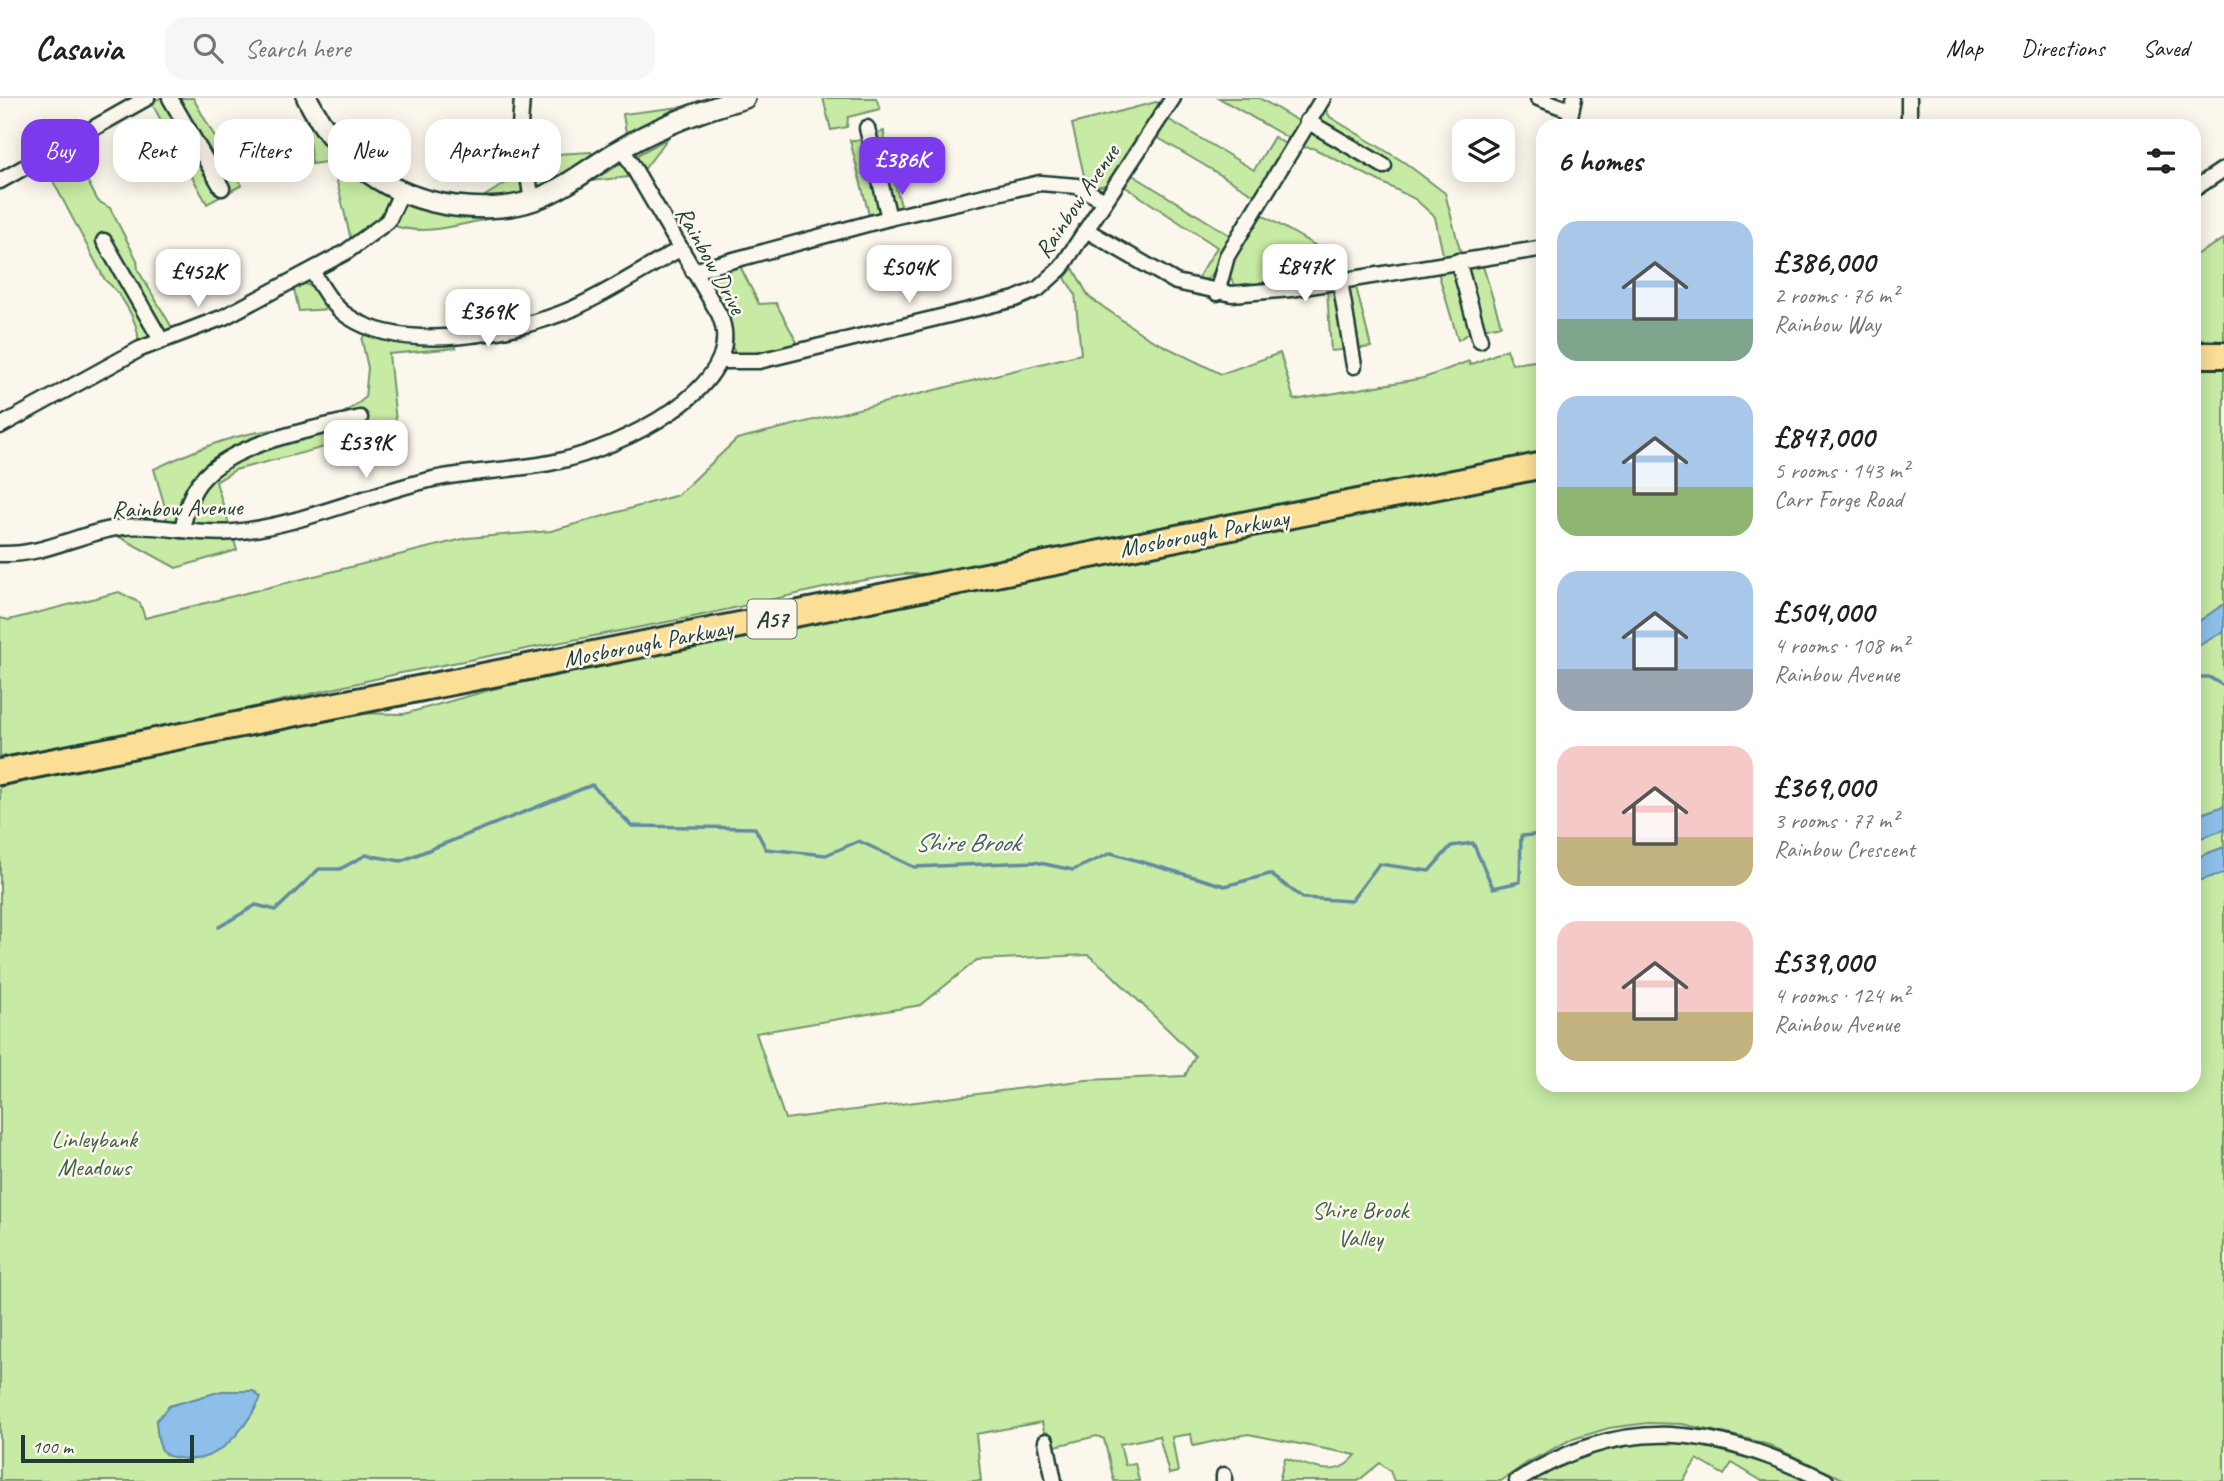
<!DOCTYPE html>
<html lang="en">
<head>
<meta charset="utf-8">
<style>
	:root { --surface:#fff; --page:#f6f6f6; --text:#202124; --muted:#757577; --line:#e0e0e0; --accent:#7c3aed }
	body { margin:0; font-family:Caveat,sans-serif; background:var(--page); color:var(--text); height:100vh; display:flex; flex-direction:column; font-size:26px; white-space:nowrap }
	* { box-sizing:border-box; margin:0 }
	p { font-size:23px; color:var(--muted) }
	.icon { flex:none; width:38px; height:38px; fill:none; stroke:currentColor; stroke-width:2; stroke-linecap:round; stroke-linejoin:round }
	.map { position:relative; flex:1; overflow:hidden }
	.side { position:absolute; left:1536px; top:21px; width:665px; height:973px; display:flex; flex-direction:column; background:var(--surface); border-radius:21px; box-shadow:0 4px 18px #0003 }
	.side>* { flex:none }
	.hud { position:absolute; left:21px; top:21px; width:665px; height:63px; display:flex; gap:14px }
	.tools { position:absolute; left:1452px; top:21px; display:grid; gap:14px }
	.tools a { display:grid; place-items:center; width:63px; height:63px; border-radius:14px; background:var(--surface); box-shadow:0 4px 18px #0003; font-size:35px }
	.scale { position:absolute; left:21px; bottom:18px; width:173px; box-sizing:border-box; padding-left:7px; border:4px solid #1f3d34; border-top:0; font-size:19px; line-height:24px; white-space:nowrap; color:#1f3d34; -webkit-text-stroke:5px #fbf7ec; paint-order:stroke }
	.price { position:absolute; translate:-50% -60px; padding:0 16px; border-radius:14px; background:#fff; color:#222; font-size:23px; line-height:46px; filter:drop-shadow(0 2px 4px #0008) }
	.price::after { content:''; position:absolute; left:50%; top:42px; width:21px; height:16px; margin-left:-10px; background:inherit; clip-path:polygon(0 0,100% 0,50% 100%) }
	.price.active { background:var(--accent); color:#fff }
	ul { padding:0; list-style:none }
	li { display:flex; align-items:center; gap:21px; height:175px; padding:0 21px }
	li span { display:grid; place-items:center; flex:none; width:196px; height:140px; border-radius:21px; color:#555 }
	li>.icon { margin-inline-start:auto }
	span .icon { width:84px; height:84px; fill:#fffc; stroke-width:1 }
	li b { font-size:30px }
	h2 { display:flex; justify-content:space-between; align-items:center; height:84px; padding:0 21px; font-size:30px }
	.pill { padding:0 24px; border-radius:21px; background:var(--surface); box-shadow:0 4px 18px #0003; font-size:24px; line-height:63px }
	.pill.active { background:var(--accent); color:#fff }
	header { display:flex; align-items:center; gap:42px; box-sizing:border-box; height:98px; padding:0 35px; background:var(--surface); border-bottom:2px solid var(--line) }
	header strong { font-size:33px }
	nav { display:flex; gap:38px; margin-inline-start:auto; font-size:24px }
	.search { width:490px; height:63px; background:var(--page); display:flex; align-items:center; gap:18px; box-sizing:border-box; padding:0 24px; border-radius:21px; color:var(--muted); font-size:26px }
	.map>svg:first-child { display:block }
	.green { fill:#c7eba4; stroke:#73946c; stroke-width:2; fill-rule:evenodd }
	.water { fill:#8ebfea; stroke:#628ba1; stroke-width:2 }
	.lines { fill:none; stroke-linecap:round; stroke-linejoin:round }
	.stream { stroke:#628ba1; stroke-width:3.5 }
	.street-casing { stroke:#1f3d34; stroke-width:19 }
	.secondary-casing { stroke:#1f3d34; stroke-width:24 }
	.highway-casing { stroke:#1f3d34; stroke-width:30 }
	.street { stroke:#fbf7ec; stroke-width:14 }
	.secondary { stroke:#fbf7ec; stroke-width:19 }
	.highway { stroke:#fbdf96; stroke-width:24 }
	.labels { text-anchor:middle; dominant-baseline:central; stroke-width:5; stroke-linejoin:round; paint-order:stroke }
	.shield { fill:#fbf7ec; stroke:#61756b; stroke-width:2 }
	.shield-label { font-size:23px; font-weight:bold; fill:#1f3d34 }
	.street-label { font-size:24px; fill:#1f3d34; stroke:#fbf7ec }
	.park-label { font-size:24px; fill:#41604a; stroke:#fbf7ec }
	.water-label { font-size:26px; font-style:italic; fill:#3b5e62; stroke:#fbf7ec }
</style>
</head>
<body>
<header>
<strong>Casavia</strong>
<div class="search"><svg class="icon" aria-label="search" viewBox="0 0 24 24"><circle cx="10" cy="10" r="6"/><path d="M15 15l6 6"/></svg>Search here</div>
<nav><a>Map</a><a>Directions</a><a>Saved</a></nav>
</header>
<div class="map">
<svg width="2224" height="1383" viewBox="0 0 2224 1383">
	<rect width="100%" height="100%" fill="#fbf7ec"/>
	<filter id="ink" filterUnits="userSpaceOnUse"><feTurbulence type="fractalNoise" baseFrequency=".0143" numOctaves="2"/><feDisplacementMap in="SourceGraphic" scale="14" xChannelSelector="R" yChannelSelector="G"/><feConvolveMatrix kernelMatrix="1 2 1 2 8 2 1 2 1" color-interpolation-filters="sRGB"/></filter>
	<g filter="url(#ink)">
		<!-- green -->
		<g class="green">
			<polygon points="160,0 193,0 242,87 207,106 151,4"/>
			<polygon points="823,0 876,0 880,11 848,19 847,29 831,32"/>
			<polygon points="1219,0 1259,0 1300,24 1290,41"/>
			<polygon points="1156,4 1163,7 1108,87 1093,89 1086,86 1072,26"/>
			<polygon points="1323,7 1330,19 1404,64 1445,95 1461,156 1444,161 1435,119 1415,101 1313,50 1298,49"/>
			<polygon points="680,9 626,35 623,16"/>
			<polygon points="1166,20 1254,72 1274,39 1287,47 1256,98 1155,38"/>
			<path d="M306 21 338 58 411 107 493 120C461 126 423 139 392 127L352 146 332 63 312 66Z"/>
			<polygon points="884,33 884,48 902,111 870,121 850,42 874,43 877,35"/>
			<polygon points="668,40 639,78 590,83"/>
			<path d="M70 50 98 103 110 110 137 162 138 172 174 233 138 246C141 226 120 194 105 182L43 64Z"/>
			<path d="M591 54 592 56C563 75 521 113 483 99L526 73 523 58Z"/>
			<polygon points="1131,76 1231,138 1219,167 1208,181 1196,183 1217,149 1124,88"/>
			<polygon points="1257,114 1332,157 1343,177 1273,189 1235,187 1228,176 1230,165"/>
			<polygon points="2224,141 2224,243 2195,241 2195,157"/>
			<polygon points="1482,165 1501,227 1473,233 1458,242 1438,174"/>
			<polygon points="739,166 759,206 776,205 799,248 751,259 738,258 729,245 729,230 705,179 710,174"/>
			<polygon points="1073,170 1089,199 1148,240 1221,276 1280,255 1294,302 1424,280 1469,263 1470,267 1507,251 1512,266 1543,262 1543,355 941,476 904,476 846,485 698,518 401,575 150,633 0,659 0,520 9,522 119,494 140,505 145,520 467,440 551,433 678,397 737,341 1081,256 1075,196 1065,180"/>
			<polygon points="302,185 316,190 330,211 299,213 294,191"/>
			<polygon points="1356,189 1371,249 1331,253 1327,192"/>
			<path d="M365 235 398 242H454L456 250 389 256 396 324 374 329 368 338 235 372 216 384 237 452 176 470 116 437 165 435 167 416 154 371C183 358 213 344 244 337 293 325 322 336 365 300L368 270 362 242Z"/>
			<path d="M2194 267H2224V1383H1847L1769 1347 1745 1340 1682 1326 1648 1325 1609 1330 1570 1342 1528 1364 1501 1383H1394L1390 1373 1380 1365 1358 1383H1279L1285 1360C1312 1368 1336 1383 1356 1357L1248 1336 1193 1348 1191 1336 1172 1339 1178 1374 1169 1376 1159 1338 1120 1346 1125 1367 1135 1365 1139 1383H1114L1104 1341 1097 1338 1056 1348 1045 1337 1042 1324 976 1336 981 1383H0V689L346 615 404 616 537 579 1543 379 1544 987H2194ZM1088 857 1107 872 1195 958 1185 978 1086 982 785 1021 756 935 921 907 977 862Z"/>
			<polygon points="1685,1342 1800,1376 1814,1383 1762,1383 1732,1365 1724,1377 1697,1361 1683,1383 1526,1383 1608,1345"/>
		</g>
		<!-- water -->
		<g class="water">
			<polygon points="2224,506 2224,533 2195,550 2195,526"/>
			<polygon points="2224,708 2224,732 2195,742 2195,718"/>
			<polygon points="2224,749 2224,775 2195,784 2195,760"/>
			<path d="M222 1293H253L261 1300C245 1331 217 1369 179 1360 171 1359 164 1358 161 1350 157 1343 157 1331 156 1323L169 1308Z"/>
		</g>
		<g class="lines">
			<!-- stream -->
			<g class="stream">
				<polyline points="2194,579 2209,579 2224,588"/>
				<polyline points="219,829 256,807 276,812 319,771 340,771 366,757 401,763 592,687 632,728 755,730 766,751 826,757 859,743 914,769 1035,764 1073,772 1111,755 1225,788 1270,776 1303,800 1351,803 1379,766 1429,773 1451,748 1473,745 1493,790 1520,784 1521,738 1544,736"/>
			</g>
			<!-- street casing -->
			<g class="street-casing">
				<g id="street">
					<polyline points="170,0 222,90"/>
					<polyline points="522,0 520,28 532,103"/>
					<polyline points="1538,0 1570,12"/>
					<polyline points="1909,0 1909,28"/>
					<polyline points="1307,23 1384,68"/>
					<polyline points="1568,28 1574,0"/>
					<polyline points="867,30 889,120"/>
					<polyline points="0,83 147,0"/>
					<polyline points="2194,91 2224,71"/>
					<polyline points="1086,132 1176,184 1232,196 1291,191 1544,150"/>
					<polyline points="104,143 161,242"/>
					<polyline points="1458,163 1480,242"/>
					<path d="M312 173C322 190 332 208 349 219 405 256 514 236 572 211 609 194 644 171 680 151"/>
					<polyline points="693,173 889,120 1040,85 1077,88 1105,103"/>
					<polyline points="1340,183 1354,268"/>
					<polyline points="1217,195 1227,158 1323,0"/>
					<polyline points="720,263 759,263 1015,201 1038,191 1061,170 1173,0"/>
					<polyline points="0,328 140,251 224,219 346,154 388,123 401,95"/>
					<path d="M182 432C185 418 188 403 195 391 223 345 310 332 360 320"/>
					<path d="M0 456C45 458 80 434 123 429 160 425 197 438 234 434 302 427 367 396 433 381 475 372 517 373 559 363 614 351 753 290 719 216L622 50"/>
					<polyline points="1046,1343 1054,1383"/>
					<polyline points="1224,1377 1224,1383"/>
					<path d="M1517 1383C1626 1314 1714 1329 1826 1383"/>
				</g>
			</g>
			<!-- secondary casing -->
			<g class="secondary-casing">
				<path id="secondary" d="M307 0C338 61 387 99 455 108 481 111 509 111 534 102 569 89 598 63 631 45 667 25 706 11 745 0"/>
			</g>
			<!-- highway casing -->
			<g class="highway-casing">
				<g id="highway">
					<polyline points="2194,257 2224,257"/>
					<polyline points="0,674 1544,367"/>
				</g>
			</g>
			<!-- street -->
			<use href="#street" class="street"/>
			<!-- secondary -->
			<use href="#secondary" class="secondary"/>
			<!-- highway -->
			<use href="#highway" class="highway"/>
		</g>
	</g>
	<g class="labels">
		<!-- shield labels -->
		<rect class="shield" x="747.5" y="501.5" width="49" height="39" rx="5"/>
		<g class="shield-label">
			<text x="772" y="521">A57</text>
		</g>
		<!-- street labels -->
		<g class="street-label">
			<text transform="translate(1077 103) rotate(-56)">Rainbow Avenue</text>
			<text transform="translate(711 162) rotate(61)">Rainbow Drive</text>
			<text transform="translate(177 410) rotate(-1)">Rainbow Avenue</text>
			<text transform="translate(1204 435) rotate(-11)">Mosborough Parkway</text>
			<text transform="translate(648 545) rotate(-11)">Mosborough Parkway</text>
		</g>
		<!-- park labels -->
		<g class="park-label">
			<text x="94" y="1041">Linleybank<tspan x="94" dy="28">Meadows</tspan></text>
			<text x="1360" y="1112">Shire Brook<tspan x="1360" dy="28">Valley</tspan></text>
		</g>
		<!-- water labels -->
		<g class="water-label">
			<text x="967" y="744">Shire Brook</text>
		</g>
	</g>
</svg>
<div class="tools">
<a><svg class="icon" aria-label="layers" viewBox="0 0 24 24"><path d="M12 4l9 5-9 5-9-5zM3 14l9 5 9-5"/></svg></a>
</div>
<div class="scale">100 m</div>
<b class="price active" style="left:902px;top:99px">£386K</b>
<b class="price" style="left:1305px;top:206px">£847K</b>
<b class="price" style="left:909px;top:207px">£504K</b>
<b class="price" style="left:198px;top:211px">£452K</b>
<b class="price" style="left:488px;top:251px">£369K</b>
<b class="price" style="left:366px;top:382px">£539K</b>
<div class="hud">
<a class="pill active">Buy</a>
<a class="pill">Rent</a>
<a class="pill">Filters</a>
<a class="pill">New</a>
<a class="pill">Apartment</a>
</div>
<section class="side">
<h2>6 homes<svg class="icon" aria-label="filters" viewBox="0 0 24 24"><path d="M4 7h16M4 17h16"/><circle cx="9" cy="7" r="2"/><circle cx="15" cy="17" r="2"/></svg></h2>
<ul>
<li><span style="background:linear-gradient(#a9c7e8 70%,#7fa58c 0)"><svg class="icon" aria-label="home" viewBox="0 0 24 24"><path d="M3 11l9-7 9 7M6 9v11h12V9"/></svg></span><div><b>£386,000</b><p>2 rooms · 76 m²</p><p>Rainbow Way</p></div></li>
<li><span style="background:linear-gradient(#a9c7e8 65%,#8fb573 0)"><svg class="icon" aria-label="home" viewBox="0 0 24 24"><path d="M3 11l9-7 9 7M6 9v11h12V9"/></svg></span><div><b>£847,000</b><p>5 rooms · 143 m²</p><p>Carr Forge Road</p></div></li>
<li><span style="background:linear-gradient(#a9c7e8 70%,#9aa5b1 0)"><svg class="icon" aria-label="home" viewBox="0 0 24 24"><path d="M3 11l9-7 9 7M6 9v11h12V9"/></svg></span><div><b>£504,000</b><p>4 rooms · 108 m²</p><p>Rainbow Avenue</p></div></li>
<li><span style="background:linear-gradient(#f6c9c9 65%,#c2b280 0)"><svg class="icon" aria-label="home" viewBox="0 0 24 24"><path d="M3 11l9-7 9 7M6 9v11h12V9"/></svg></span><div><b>£369,000</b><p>3 rooms · 77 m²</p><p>Rainbow Crescent</p></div></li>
<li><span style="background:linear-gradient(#f6c9c9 65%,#c2b280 0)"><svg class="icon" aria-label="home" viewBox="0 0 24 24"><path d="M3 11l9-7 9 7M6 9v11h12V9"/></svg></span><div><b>£539,000</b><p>4 rooms · 124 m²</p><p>Rainbow Avenue</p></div></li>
</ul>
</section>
</div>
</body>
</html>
